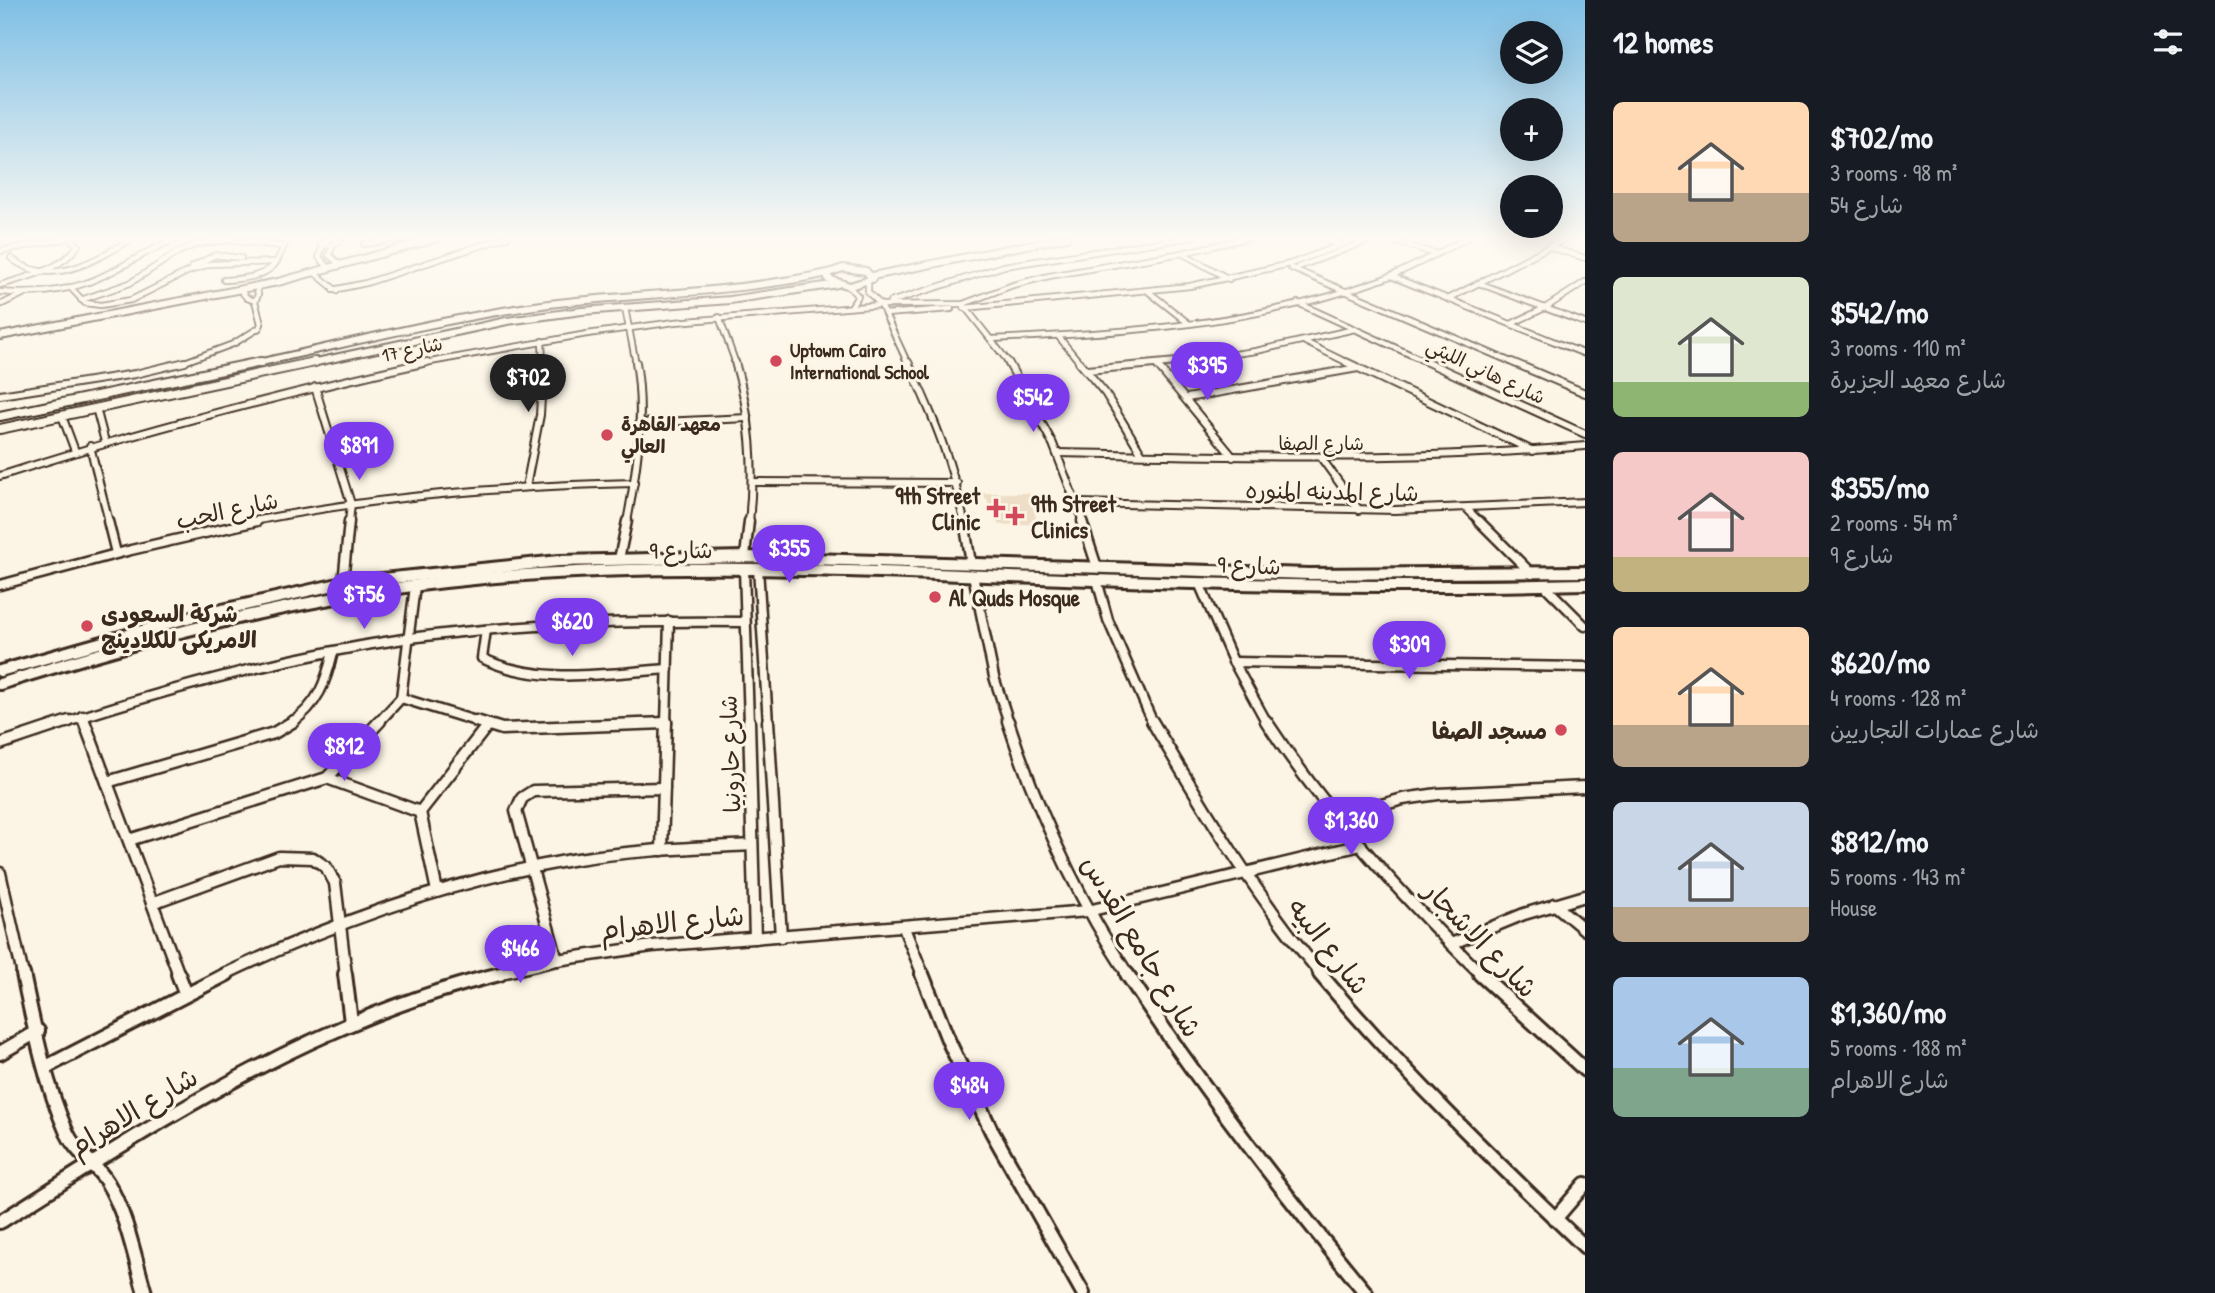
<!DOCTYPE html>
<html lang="en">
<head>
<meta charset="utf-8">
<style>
	:root { --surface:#171b24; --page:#242831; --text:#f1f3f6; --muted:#9ea1a6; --accent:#7c3aed }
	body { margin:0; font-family:"Patrick Hand","Playpen Sans Arabic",sans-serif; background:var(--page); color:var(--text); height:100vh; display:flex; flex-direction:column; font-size:26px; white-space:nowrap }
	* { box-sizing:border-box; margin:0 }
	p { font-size:23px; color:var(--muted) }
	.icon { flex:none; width:38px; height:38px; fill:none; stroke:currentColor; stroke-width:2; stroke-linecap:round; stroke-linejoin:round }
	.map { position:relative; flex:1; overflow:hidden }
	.side { display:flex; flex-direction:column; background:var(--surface); width:630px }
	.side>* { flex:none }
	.controls { position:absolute; left:1500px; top:21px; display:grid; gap:14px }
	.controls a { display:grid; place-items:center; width:63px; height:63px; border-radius:50%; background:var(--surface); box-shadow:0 7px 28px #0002; font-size:35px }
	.price { position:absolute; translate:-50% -60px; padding:0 16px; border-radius:24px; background:var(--accent); color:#fff; font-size:23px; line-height:46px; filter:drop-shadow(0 2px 4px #0008) }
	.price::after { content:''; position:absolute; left:50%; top:42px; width:21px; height:16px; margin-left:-10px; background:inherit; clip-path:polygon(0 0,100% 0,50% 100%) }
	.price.active { background:#222; color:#fff }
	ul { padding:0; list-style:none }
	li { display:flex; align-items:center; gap:21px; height:175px; padding:0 28px }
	li span { display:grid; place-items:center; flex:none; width:196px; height:140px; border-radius:10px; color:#555 }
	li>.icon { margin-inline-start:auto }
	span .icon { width:84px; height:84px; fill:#fffc; stroke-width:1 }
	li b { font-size:30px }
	h2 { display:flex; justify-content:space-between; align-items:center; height:84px; padding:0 28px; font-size:30px }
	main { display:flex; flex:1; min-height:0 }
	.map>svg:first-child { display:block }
	.built { fill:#efdec7 }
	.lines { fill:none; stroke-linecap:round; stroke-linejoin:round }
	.minor-far4-casing { stroke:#3b2a1e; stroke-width:8 }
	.minor-far3-casing { stroke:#3b2a1e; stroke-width:10 }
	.minor-far2-casing { stroke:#3b2a1e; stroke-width:13 }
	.minor-far1-casing { stroke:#3b2a1e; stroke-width:15 }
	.minor-casing { stroke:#3b2a1e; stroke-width:18 }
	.tertiary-casing { stroke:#3b2a1e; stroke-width:10 }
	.secondary-far2-casing { stroke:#3b2a1e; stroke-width:10 }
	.secondary-far1-casing { stroke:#3b2a1e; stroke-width:12 }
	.secondary-casing { stroke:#3b2a1e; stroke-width:16 }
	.minor-far4 { stroke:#fcf5e5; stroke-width:4.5 }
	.minor-far3 { stroke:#fcf5e5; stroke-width:6 }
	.minor-far2 { stroke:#fcf5e5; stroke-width:8 }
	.minor-far1 { stroke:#fcf5e5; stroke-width:10 }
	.minor { stroke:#fcf5e5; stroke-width:12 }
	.tertiary { stroke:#fcf5e5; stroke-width:6 }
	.secondary-far2 { stroke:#fcf5e5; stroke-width:6 }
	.secondary-far1 { stroke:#fcf5e5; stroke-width:8 }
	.secondary { stroke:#fcf5e5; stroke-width:10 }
	.poi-dot { fill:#d1495b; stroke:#fcf5e5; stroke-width:2.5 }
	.labels { text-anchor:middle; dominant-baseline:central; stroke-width:6; stroke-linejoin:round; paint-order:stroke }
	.far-street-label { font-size:19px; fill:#3b2a1e; stroke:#fcf5e5 }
	.far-poi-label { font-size:19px; font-weight:bold; fill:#3b2a1e; stroke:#fcf5e5; text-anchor:start }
	.street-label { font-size:23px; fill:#3b2a1e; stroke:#fcf5e5 }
	.poi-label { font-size:23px; font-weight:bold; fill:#3b2a1e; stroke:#fcf5e5; text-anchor:start }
	.near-street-label { font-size:28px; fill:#3b2a1e; stroke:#fcf5e5 }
</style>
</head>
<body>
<main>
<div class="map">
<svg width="1585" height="1293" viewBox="0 0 1585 1293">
	<rect width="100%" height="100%" fill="#fcf5e5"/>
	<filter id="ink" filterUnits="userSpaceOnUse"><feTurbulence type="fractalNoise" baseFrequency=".0143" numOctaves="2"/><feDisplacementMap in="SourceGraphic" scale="14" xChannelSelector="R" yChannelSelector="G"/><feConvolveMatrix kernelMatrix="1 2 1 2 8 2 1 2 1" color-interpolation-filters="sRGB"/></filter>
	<g filter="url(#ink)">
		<!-- built -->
		<polygon class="built" points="983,493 1029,493 1038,524 999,525"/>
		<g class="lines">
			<!-- minor-far4 casing -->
			<g class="minor-far4-casing">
				<g id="minor-far4">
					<polyline points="1318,237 1341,245"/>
					<polyline points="1382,237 1436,254"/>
					<polygon points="331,239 340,241 331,246 321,244"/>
					<polyline points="364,244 411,237"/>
					<polyline points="323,245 319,257 328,267"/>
					<polyline points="333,245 329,255 339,264"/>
					<polyline points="1549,247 1585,258"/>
					<polyline points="0,251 74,237"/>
					<polyline points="1182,253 1229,279"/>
					<path d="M11 258C50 290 99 259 134 237"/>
					<polyline points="192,267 215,255 241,258"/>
					<polyline points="1298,267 1378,237"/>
					<polyline points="1291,268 1516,364"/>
					<polyline points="315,273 337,291"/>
					<polyline points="1391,276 1585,354"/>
					<path d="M224 280C240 279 267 278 277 261 282 252 283 244 291 237"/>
					<polyline points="868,283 868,292 881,305 885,314 951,309"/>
					<polyline points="1481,284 1585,323"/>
					<path d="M0 285C27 277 62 270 78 245L68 237"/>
					<polyline points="848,286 858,296 851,307"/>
					<polyline points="70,287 85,303 101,305 131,300 187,272 210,264 276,262"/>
					<polyline points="333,290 366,283 507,237"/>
					<polyline points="241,291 247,298 255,301"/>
					<path d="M0 292C37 295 74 291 107 274 132 262 154 246 181 237"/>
					<polyline points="1149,292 1188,323"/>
					<polyline points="1448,299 1568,237"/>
					<polyline points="81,300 130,283 178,252 197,244 229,240 281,246"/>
					<polyline points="890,302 1004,266 1192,237"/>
					<polyline points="1298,303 1431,364"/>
					<polyline points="0,305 23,294"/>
					<polyline points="965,307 1010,364"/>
					<polyline points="625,308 636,364"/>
					<polyline points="964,308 1190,286 1290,264 1362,237"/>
					<polyline points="885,314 908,364"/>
					<polyline points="719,317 736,364"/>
					<polyline points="1511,324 1545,308 1585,282"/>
					<polyline points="1058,336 1081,364"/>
					<path d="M991 339C1123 333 1257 325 1383 279 1413 268 1441 251 1469 237"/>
					<polyline points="542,341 543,364"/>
					<polyline points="1305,342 1350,364"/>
					<polyline points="179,364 233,344 259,328 261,324 255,301 258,295 257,287"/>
					<polyline points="419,364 587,334 675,322 881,305 963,304 1013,285 1049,276 1182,253 1252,237"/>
					<polyline points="1161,364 1256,351 1355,329"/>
				</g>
			</g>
			<!-- minor-far3 casing -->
			<g class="minor-far3-casing">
				<g id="minor-far3">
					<path d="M735 362C751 416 755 466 749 522"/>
					<path d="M908 362C933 416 953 463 964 522"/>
					<polyline points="1008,362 1053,444 1083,522"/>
					<polyline points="1079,362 1105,393 1142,454"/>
					<polyline points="1346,362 1533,451"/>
					<polyline points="1427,362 1585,434"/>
					<polyline points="1512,362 1585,393"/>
					<polyline points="1157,365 1233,457"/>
					<polyline points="1087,370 1177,362"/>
					<polyline points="315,387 351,504 349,522"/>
					<polyline points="0,395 135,374 185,362"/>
					<polyline points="1187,398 1358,368"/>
					<polyline points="96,408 105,442"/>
					<polyline points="62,416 75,451"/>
					<polyline points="640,423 748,418"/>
					<polyline points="90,446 109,522"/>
					<path d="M1057 453C1233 456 1409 462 1585 446"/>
					<polyline points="1322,459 1359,510"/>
					<path d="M0 476C140 431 283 394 427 362"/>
					<polyline points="752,482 957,483"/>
					<polyline points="526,487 540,415 543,362"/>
					<polyline points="1078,503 1395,510 1585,502"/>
					<polyline points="1468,510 1480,522"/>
					<path d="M249 522C375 496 505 486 634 483"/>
					<path d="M627 522C637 469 645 416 636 362"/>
				</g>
			</g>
			<!-- minor-far2 casing -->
			<g class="minor-far2-casing">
				<g id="minor-far2">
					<polyline points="108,521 116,553"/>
					<polyline points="964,521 971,563"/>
					<polyline points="1082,521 1097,567"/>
					<polyline points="1479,521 1532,574"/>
					<polyline points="745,557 749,521"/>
					<polyline points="619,559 627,521"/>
					<polyline points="758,568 768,723"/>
					<polyline points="744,569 749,723"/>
					<polyline points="973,575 994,677 1009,723"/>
					<polyline points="1097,580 1108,620 1153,723"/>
					<polyline points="343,583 349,521"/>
					<polyline points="1199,583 1232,659 1267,723"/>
					<polyline points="0,585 131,550 257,521"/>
					<polyline points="1544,585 1585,626"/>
					<path d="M486 630 482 658C538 686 607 673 668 669"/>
					<polyline points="1233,662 1585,667"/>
					<polyline points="401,698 482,723"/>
					<polyline points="82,716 85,723"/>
					<path d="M64 723C177 686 292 655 410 638 521 623 633 621 745 622"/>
					<path d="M291 723C318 705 326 682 333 652"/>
					<polyline points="378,723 401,698 415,586"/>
					<polyline points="666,723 669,621"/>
				</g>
			</g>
			<!-- minor-far1 casing -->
			<g class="minor-far1-casing">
				<g id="minor-far1">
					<polyline points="84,721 179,975"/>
					<polyline points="476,721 502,729 666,723"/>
					<polyline points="749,721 755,938"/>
					<polyline points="768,721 781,937"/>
					<path d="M1008 721C1037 810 1077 897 1128 975"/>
					<path d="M1152 721C1204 809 1256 897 1322 975"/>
					<path d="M1266 721C1327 814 1404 898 1482 975"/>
					<polyline points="0,744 69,721"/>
					<polyline points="327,778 420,812 437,891"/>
					<polyline points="107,782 274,733 294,721"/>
					<polyline points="420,812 487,726"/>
					<polyline points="1338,817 1403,799 1438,794 1585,787"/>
					<polyline points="129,840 327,778 380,721"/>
					<polyline points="662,850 666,721"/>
					<polyline points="0,873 23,975"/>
					<polyline points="152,903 279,857 313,858 326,867 335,883 346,975"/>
					<polyline points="1554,904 1585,930"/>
					<polyline points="904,928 923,975"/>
					<polyline points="1451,944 1524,914 1585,896"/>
					<polyline points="557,960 516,811 522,798 533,791 664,788"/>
					<path d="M223 975C334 922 450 881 571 860 631 850 692 848 752 845"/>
					<polyline points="493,975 557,960 652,946 1088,911 1361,845"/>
				</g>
			</g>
			<!-- minor casing -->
			<g class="minor-casing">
				<g id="minor">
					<path d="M23 974C34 1027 45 1083 67 1133 76 1153 96 1164 107 1182 127 1215 134 1256 145 1293"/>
					<polyline points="178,974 185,992"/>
					<polyline points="345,974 351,1022"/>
					<polyline points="922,974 949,1042 992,1132 1083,1293"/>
					<path d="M1127 974C1200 1086 1281 1190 1366 1293"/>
					<path d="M1320 974C1402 1071 1493 1159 1585 1247"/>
					<polyline points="1480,974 1585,1070"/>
					<polyline points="0,1053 38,1031"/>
					<polyline points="46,1067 227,974"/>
					<polyline points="1555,1219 1585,1184"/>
					<path d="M0 1222C157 1122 317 1018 500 974"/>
				</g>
			</g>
			<!-- tertiary casing -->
			<g class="tertiary-casing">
				<polyline id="tertiary" points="0,336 278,282 442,237"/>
			</g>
			<!-- secondary-far2 casing -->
			<g class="secondary-far2-casing">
				<g id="secondary-far2">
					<polygon points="843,268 866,271 872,279 850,286 828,279 828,273"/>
					<polyline points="872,276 1067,237"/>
					<path d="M252 364C350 343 449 317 549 304 642 293 736 293 828 273"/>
					<polyline points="307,364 507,321 582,311 730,300 838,284"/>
				</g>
			</g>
			<!-- secondary-far1 casing -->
			<g class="secondary-far1-casing">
				<g id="secondary-far1">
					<polyline points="0,416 261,362"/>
					<polyline points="0,429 315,362"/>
				</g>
			</g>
			<!-- secondary casing -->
			<g class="secondary-casing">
				<g id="secondary">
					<polyline points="0,671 191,617 343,583 559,561 745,557 1309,574 1585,572"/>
					<path d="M0 684C146 638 293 599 445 582 642 560 842 570 1039 578 1221 585 1403 589 1585 584"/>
				</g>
			</g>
			<!-- minor-far4 -->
			<use href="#minor-far4" class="minor-far4"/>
			<!-- minor-far3 -->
			<use href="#minor-far3" class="minor-far3"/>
			<!-- minor-far2 -->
			<use href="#minor-far2" class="minor-far2"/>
			<!-- minor-far1 -->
			<use href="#minor-far1" class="minor-far1"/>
			<!-- minor -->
			<use href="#minor" class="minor"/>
			<!-- tertiary -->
			<use href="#tertiary" class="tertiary"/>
			<!-- secondary-far2 -->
			<use href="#secondary-far2" class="secondary-far2"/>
			<!-- secondary-far1 -->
			<use href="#secondary-far1" class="secondary-far1"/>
			<!-- secondary -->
			<use href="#secondary" class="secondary"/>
		</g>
	</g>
	<!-- sky -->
	<linearGradient id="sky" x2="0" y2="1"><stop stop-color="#7fbfe5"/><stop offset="0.57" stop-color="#fefaf3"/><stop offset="1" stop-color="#fefaf3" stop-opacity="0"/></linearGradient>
	<rect width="1585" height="418" fill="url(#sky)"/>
	<!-- markers -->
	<g class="poi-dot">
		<circle cx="776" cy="361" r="7"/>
		<circle cx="607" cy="435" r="7"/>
		<path d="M992.5 497.5h7v7h7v7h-7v7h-7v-7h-7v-7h7z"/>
		<path d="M1011.5 505.5h7v7h7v7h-7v7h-7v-7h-7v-7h7z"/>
		<circle cx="935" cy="597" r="7"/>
		<circle cx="87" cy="626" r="7"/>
		<circle cx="1561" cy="730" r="7"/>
	</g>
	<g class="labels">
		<!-- far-street labels -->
		<g class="far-street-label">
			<text transform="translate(412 349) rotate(-12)">شارع 17</text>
			<text transform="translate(1486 371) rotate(25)">شارع هاني الليثي</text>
			<text x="1321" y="443">شارع الصفا</text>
		</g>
		<!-- far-poi labels -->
		<g class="far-poi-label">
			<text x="790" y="350">Uptowm Cairo<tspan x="790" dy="22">International School</tspan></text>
			<text x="621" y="424">معهد القاهرة<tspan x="621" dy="22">العالي</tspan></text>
		</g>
		<!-- street labels -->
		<g class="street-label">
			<text transform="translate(1332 491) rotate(1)">شارع المدينه المنوره</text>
			<text transform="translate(227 510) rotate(-12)">شارع الحب</text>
			<text transform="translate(681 550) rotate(-1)">شارع 9</text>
			<text transform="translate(1249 565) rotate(2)">شارع 9</text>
			<text transform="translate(730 754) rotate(-92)">شارع حارونيا</text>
		</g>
		<!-- poi labels -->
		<g class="poi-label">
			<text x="980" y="495" text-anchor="end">9th Street<tspan x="980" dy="26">Clinic</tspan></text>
			<text x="1031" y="503">9th Street<tspan x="1031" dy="26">Clinics</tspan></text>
			<text x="949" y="597">Al Quds Mosque</text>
			<text x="101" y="613">شركة السعودى<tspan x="101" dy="26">الامريكى للكلادينج</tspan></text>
			<text x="1547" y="730" text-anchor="end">مسجد الصفا</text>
		</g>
		<!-- near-street labels -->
		<g class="near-street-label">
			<text transform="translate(672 922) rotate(-6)">شارع الاهرام</text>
			<text transform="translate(1481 939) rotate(46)">شارع الاشجار</text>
			<text transform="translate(1142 946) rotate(59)">شارع جامع القدس</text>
			<text transform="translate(1329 946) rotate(52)">شارع البيه</text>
			<text transform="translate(133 1111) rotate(-31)">شارع الاهرام</text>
		</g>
	</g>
</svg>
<div class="controls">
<a><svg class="icon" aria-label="layers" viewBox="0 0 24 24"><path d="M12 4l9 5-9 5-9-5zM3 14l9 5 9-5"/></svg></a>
<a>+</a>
<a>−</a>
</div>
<b class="price" style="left:1207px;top:402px">$395</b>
<b class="price active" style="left:528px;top:414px">$702</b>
<b class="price" style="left:1033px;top:434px">$542</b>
<b class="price" style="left:359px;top:482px">$891</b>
<b class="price" style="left:789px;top:585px">$355</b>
<b class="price" style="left:364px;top:631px">$756</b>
<b class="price" style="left:572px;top:658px">$620</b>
<b class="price" style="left:1409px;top:681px">$309</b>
<b class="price" style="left:344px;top:783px">$812</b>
<b class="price" style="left:1351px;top:857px">$1,360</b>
<b class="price" style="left:520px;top:985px">$466</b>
<b class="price" style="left:969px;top:1122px">$484</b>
</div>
<section class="side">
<h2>12 homes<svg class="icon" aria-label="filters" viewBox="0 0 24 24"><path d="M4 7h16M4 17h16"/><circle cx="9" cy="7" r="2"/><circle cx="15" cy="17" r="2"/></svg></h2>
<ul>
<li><span style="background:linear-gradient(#ffd9b3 65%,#b9a48a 0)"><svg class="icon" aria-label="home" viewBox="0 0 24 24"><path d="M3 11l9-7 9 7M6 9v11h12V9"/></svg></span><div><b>$702/mo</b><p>3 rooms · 98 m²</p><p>شارع 54</p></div></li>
<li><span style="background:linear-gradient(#dfe7d0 75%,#8fb573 0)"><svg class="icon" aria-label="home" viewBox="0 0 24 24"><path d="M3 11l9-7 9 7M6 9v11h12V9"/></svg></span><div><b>$542/mo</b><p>3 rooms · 110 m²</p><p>شارع معهد الجزيرة</p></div></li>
<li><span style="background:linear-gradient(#f6c9c9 75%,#c2b280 0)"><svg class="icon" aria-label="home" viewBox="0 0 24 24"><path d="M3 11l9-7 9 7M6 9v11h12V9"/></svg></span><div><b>$355/mo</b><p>2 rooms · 54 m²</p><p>شارع 9</p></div></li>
<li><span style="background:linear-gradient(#ffd9b3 70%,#b9a48a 0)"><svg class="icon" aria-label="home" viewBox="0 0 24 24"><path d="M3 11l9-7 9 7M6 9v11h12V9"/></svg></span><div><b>$620/mo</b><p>4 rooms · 128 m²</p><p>شارع عمارات التجاريين</p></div></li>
<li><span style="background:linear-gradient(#c9d6e8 75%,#b9a48a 0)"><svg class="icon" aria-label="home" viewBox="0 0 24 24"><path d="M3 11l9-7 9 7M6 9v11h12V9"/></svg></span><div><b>$812/mo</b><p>5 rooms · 143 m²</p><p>House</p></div></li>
<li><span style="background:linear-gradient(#a9c7e8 65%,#7fa58c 0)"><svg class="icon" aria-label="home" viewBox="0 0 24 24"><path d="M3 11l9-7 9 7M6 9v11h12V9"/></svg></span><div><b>$1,360/mo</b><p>5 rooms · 188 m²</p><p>شارع الاهرام</p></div></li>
</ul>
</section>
</main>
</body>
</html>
